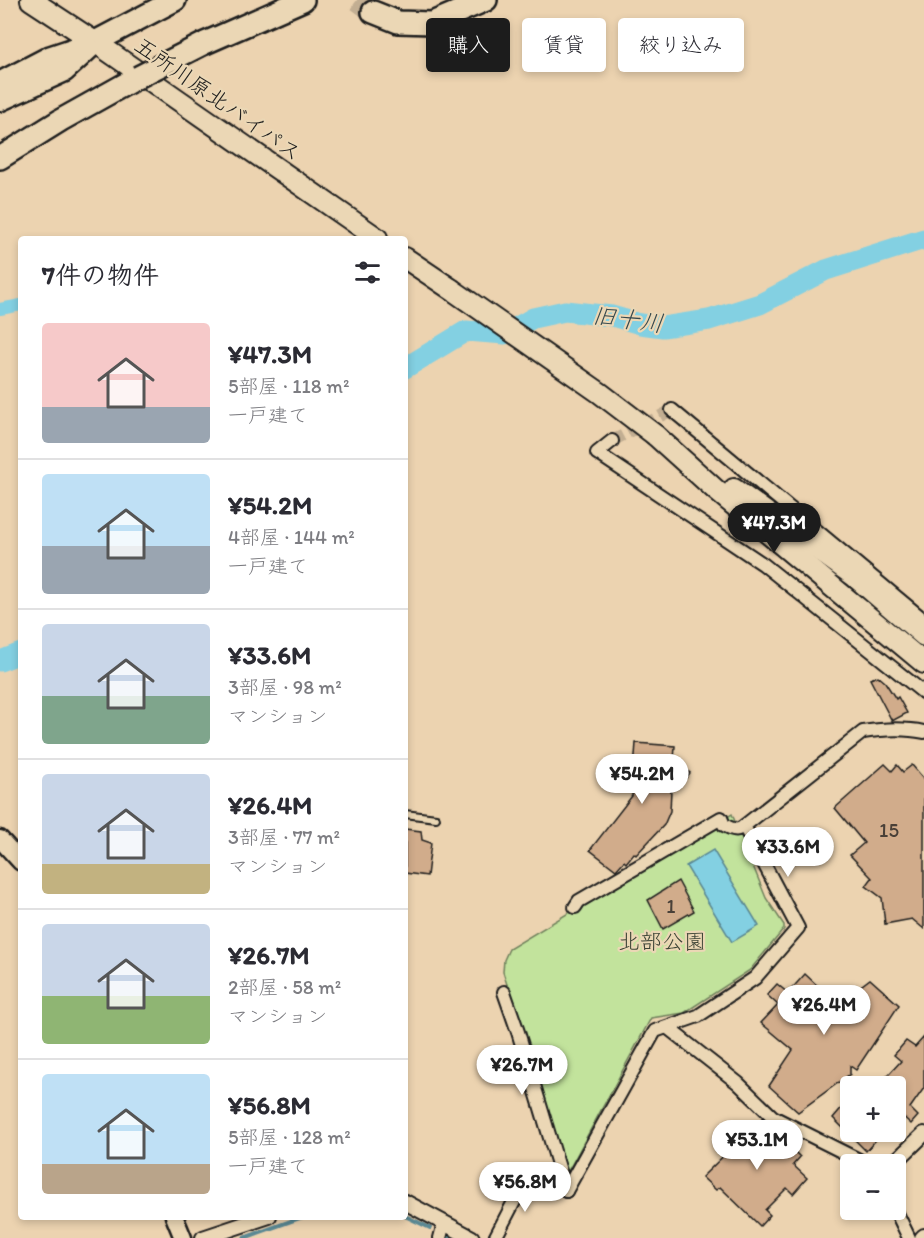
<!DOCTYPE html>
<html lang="ja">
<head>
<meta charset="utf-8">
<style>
	:root { --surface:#fff; --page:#f7f7f7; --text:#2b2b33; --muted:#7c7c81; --line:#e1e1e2; --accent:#1c1c1c }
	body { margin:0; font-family:Itim,"Klee One",sans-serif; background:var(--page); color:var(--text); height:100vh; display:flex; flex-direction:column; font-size:22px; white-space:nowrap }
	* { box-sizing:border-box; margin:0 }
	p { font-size:20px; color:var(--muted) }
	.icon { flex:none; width:33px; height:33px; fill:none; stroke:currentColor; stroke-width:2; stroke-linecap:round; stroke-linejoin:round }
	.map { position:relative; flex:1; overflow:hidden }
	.sheet { position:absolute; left:18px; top:236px; width:390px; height:984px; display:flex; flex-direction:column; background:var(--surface); border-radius:6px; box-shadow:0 3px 9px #0003 }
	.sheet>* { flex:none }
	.top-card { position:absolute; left:426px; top:18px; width:408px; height:54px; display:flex; gap:12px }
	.controls { position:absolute; left:840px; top:1076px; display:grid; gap:12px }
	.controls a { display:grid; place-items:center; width:66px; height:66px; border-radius:6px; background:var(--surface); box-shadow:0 3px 9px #0003; font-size:30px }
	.price { position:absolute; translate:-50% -51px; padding:0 14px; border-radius:21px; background:#fff; color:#222; font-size:20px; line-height:39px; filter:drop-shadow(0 2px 3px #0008) }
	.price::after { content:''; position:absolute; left:50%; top:36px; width:18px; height:14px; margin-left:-9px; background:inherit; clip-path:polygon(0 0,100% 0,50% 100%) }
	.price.active { background:var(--accent); color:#fff }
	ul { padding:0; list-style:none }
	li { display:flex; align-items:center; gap:18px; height:150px; padding:0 24px }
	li+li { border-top:2px solid var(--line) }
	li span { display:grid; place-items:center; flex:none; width:168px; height:120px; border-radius:6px; color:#555 }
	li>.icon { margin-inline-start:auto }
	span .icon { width:72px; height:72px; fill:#fffc; stroke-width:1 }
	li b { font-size:26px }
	h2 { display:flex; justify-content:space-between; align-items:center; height:72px; padding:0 24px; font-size:26px }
	.pill { padding:0 21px; border-radius:6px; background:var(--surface); box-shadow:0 3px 9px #0003; font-size:21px; line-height:54px }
	.pill.active { background:var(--accent); color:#fff }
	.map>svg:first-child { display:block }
	.green { fill:#c2e39c; stroke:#6f805c; stroke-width:1.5 }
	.water { fill:#83d0e2; stroke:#5a8893; stroke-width:1.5 }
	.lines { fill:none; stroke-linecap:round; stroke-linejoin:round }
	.stream { stroke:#5a8893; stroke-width:4 }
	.canal { stroke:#83d0e2; stroke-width:12 }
	.river { stroke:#83d0e2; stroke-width:21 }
	.building { fill:#d1ac8b; stroke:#1c1c1c; stroke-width:1.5 }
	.minor-tunnel { stroke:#c2ae92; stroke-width:12; stroke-dasharray:12 6; stroke-linecap:butt }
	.motorway-tunnel { stroke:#c2ae92; stroke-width:21; stroke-dasharray:21 10; stroke-linecap:butt }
	.service-casing { stroke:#1c1c1c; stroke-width:10 }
	.minor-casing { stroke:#1c1c1c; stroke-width:16 }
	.tertiary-casing { stroke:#1c1c1c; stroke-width:18 }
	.secondary-casing { stroke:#1c1c1c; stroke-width:21 }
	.trunk-casing { stroke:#1c1c1c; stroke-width:24 }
	.motorway-casing { stroke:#1c1c1c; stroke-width:26 }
	.service { stroke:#ebd7b5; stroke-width:6 }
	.minor { stroke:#ebd7b5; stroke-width:12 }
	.tertiary { stroke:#ebd7b5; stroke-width:14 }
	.secondary { stroke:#ebd7b5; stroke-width:16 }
	.trunk { stroke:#ebd7b5; stroke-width:20 }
	.motorway { stroke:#ebd7b5; stroke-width:21 }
	.trunk-bridge-casing { stroke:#1c1c1c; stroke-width:24; stroke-linecap:butt }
	.motorway-bridge-casing { stroke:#1c1c1c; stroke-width:26; stroke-linecap:butt }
	.trunk-bridge { stroke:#ebd7b5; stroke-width:20 }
	.motorway-bridge { stroke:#ebd7b5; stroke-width:21 }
	.labels { text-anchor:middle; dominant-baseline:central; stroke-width:4.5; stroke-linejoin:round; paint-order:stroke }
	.number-label { font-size:20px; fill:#494038 }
	.street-label { font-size:22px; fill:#1c1c1c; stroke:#ebd7b5 }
	.park-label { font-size:22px; fill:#3d4436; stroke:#ebd7b5 }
	.water-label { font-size:24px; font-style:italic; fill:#36494e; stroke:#ebd7b5 }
</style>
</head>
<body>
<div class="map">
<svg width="924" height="1238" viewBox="0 0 924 1238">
	<rect width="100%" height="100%" fill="#ecd3b0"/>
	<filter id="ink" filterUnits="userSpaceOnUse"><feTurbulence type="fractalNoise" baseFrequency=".0167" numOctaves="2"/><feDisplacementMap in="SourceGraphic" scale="12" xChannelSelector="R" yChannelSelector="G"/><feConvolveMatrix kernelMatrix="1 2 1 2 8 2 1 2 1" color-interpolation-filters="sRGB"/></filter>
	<g filter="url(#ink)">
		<!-- green -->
		<polygon class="green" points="732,814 766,898 784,925 784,929 750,970 684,1013 651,1018 567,1173 503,972 504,960 509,949"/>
		<!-- water -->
		<polygon class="water" points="713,850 759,926 732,942 686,866"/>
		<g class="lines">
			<!-- stream -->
			<g class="stream">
				<polyline points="405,1216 430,1228"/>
				<polyline points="449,1237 450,1238"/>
				<polyline points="244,1238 305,1216"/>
			</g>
			<!-- canal -->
			<polyline class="canal" points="0,309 21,305"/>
			<!-- river -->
			<g class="river">
				<polyline points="405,368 466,331 505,334 533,318 565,311 612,316 640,324 663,327 709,320 760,304 826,270 924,239"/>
				<polyline points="0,661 21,653"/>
			</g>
		</g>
		<!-- building -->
		<g class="building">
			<polygon points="878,676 885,682 896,699 898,697 907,713 892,721 870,679"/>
			<polygon points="636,743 675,746 674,761 690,773 686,778 681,778 673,784 673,790 671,790 670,811 664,825 636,855 634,853 626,863 624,861 616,870 590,850 632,796"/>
			<polygon points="885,764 892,771 897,765 903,772 912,765 924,779 924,929 912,919 885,924 882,898 866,886 872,878 850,855 864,843 835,808"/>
			<polygon points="405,829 421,831 422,840 431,843 427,876 405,873"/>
			<polygon points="678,881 694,911 663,929 648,900"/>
			<polygon points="805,974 837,1004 870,979 899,1005 856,1070 850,1066 850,1074 798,1112 769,1086 793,1050 761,1023 778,1005 767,995 777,984 788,993"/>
			<polygon points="924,1037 924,1088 910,1108 918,1116 911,1124 896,1110 896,1086 878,1086 901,1061 894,1055 906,1041 915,1047"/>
			<polygon points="850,1098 850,1131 884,1131 866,1151 833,1118"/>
			<polygon points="762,1118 778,1133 781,1130 790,1139 786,1143 800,1157 793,1165 807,1178 793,1194 787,1188 765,1210 770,1215 760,1226 720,1187 716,1190 702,1177"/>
		</g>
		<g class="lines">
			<!-- minor-tunnel -->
			<polyline class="minor-tunnel" points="612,441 672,410"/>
			<!-- motorway-tunnel -->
			<polyline class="motorway-tunnel" points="357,0 373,12"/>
			<!-- service casing -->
			<g class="service-casing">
				<polyline id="service" points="405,814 436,818"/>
			</g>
			<!-- minor casing -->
			<g class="minor-casing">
				<g id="minor">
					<polyline points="672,410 924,620"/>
					<polyline points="612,441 597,453 763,564 924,693"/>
					<path d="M575 907 579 901 721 818 724 825C732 829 737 832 744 826"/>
					<polyline points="504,992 518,1032 566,1191"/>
					<polyline points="668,1028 738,1083 773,1117 867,1164"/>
					<path d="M566 1191 655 1031 698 1016 755 978 798 928 744 826 863 732C883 729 905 728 924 732"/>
					<polyline points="895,1209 909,1238"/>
					<polyline points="440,1238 444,1223"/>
					<polyline points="495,1238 529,1173"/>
				</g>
			</g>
			<!-- tertiary casing -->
			<g class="tertiary-casing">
				<g id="tertiary">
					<polyline points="893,1164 924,1134"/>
					<polyline points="405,1202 472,1238"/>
					<polyline points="203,1238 269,1216"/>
					<polyline points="922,1238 924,1236"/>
				</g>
			</g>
			<!-- secondary casing -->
			<g class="secondary-casing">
				<g id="secondary">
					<polyline points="0,839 21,862"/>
					<polyline points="174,1216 183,1238"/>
				</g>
			</g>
			<!-- trunk casing -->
			<g class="trunk-casing">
				<g id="trunk">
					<polyline points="31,0 95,42 377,238"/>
					<polyline points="405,258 451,289"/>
					<polyline points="655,435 717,491 924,663"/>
					<polyline points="734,489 854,576 924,636"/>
				</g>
			</g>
			<!-- motorway casing -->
			<g class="motorway-casing">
				<g id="motorway">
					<polyline points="373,12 398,22 432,23 486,0"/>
					<polyline points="205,43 303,0"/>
					<polyline points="0,83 50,57 95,42 175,0"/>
					<polyline points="0,100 64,71 89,48"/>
					<polyline points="0,158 61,120 138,77"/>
				</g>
			</g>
			<!-- service -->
			<use href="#service" class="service"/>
			<!-- minor -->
			<use href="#minor" class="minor"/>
			<!-- tertiary -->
			<use href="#tertiary" class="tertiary"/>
			<!-- secondary -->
			<use href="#secondary" class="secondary"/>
			<!-- trunk -->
			<use href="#trunk" class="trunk"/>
			<!-- motorway -->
			<use href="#motorway" class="motorway"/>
			<!-- trunk-bridge casing -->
			<g class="trunk-bridge-casing">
				<polyline id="trunk-bridge" points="451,289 600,393 655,435"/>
			</g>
			<!-- motorway-bridge casing -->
			<g class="motorway-bridge-casing">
				<polyline id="motorway-bridge" points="138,77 205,43"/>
			</g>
			<!-- trunk-bridge -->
			<use href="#trunk-bridge" class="trunk-bridge"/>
			<!-- motorway-bridge -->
			<use href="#motorway-bridge" class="motorway-bridge"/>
		</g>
	</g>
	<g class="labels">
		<!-- number labels -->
		<g class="number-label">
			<text x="889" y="830">15</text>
			<text x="671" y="906">1</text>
		</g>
		<!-- street labels -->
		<g class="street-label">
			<text transform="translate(218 99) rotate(35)">五所川原北バイパス</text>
		</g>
		<!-- park labels -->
		<g class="park-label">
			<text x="662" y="941">北部公園</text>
		</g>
		<!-- water labels -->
		<g class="water-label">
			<text transform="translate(628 319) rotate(7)">旧十川</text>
		</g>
	</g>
</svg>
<div class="controls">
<a>+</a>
<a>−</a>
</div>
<b class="price active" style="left:774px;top:554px">¥47.3M</b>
<b class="price" style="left:642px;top:805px">¥54.2M</b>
<b class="price" style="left:788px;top:878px">¥33.6M</b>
<b class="price" style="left:824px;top:1036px">¥26.4M</b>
<b class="price" style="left:522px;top:1096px">¥26.7M</b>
<b class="price" style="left:757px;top:1171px">¥53.1M</b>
<b class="price" style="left:525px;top:1213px">¥56.8M</b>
<div class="top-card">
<a class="pill active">購入</a>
<a class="pill">賃貸</a>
<a class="pill">絞り込み</a>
</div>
<section class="sheet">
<h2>7件の物件<svg class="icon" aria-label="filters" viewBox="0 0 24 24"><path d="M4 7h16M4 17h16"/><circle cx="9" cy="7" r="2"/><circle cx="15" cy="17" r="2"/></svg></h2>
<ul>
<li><span style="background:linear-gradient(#f6c9c9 70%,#9aa5b1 0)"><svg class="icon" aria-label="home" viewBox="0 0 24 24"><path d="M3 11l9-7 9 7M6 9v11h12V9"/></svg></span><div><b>¥47.3M</b><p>5部屋 · 118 m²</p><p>一戸建て</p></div></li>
<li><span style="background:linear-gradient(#bfe0f5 60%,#9aa5b1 0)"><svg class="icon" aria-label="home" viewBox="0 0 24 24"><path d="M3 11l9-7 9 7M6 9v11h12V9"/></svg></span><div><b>¥54.2M</b><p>4部屋 · 144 m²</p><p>一戸建て</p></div></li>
<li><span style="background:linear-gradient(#c9d6e8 60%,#7fa58c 0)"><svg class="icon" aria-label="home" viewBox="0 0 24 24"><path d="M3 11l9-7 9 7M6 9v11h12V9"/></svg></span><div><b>¥33.6M</b><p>3部屋 · 98 m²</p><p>マンション</p></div></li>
<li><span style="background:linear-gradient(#c9d6e8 75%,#c2b280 0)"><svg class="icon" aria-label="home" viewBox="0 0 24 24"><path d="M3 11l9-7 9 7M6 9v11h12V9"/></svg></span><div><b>¥26.4M</b><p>3部屋 · 77 m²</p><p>マンション</p></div></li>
<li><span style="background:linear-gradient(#c9d6e8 60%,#8fb573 0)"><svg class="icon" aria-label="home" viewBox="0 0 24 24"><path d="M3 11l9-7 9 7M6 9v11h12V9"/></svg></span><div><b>¥26.7M</b><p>2部屋 · 58 m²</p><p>マンション</p></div></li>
<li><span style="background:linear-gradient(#bfe0f5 75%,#b9a48a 0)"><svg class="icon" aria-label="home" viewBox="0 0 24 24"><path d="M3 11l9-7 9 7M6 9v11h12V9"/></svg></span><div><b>¥56.8M</b><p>5部屋 · 128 m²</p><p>一戸建て</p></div></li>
</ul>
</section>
</div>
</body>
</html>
